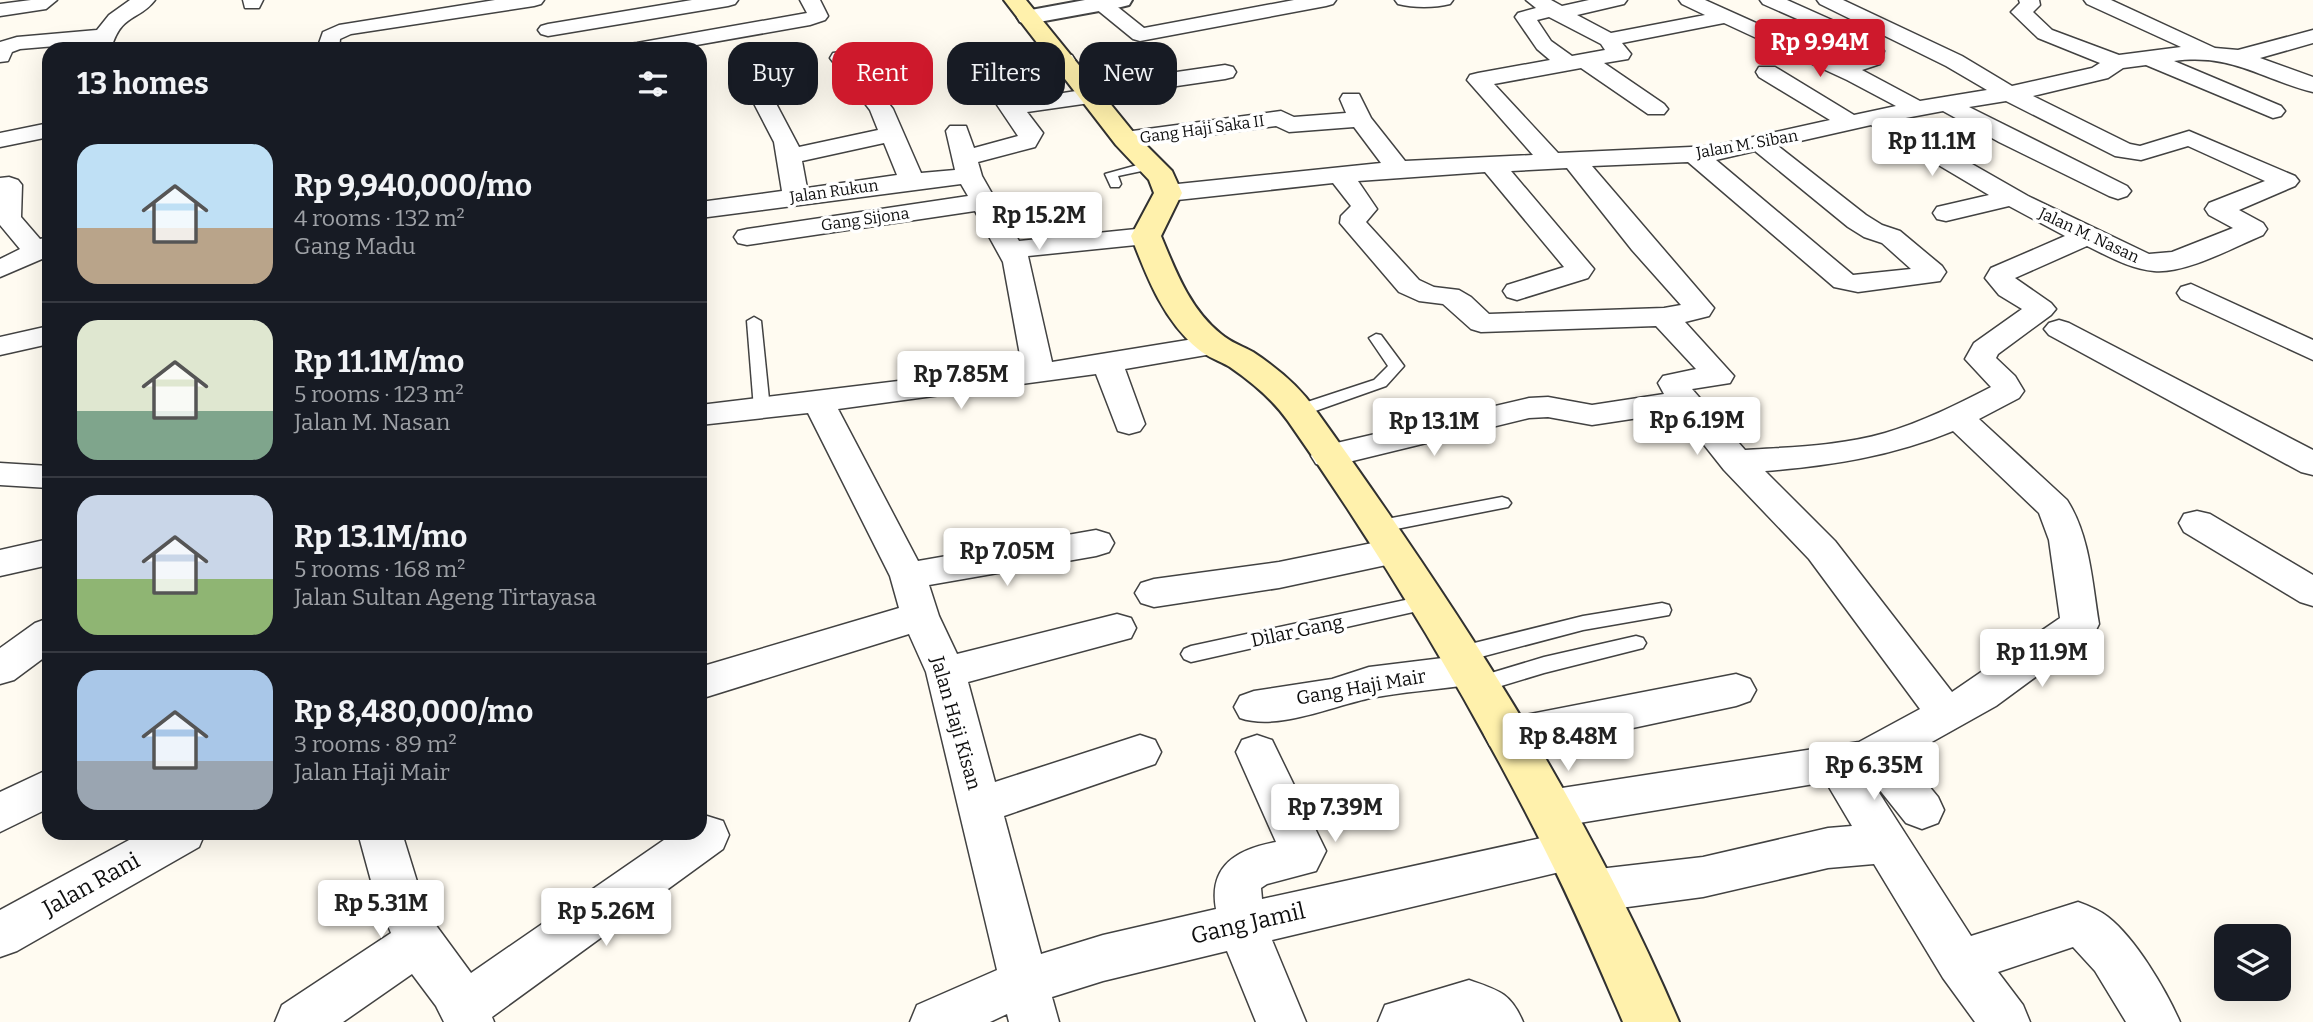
<!DOCTYPE html>
<html lang="en">
<head>
<meta charset="utf-8">
<style>
	:root { --surface:#171b24; --page:#242831; --text:#f1f3f6; --muted:#9ea1a6; --line:#363941; --accent:#ce192c }
	body { margin:0; font-family:Bitter,serif; background:var(--page); color:var(--text); height:100vh; display:flex; flex-direction:column; font-size:26px; white-space:nowrap }
	* { box-sizing:border-box; margin:0 }
	p { font-size:23px; color:var(--muted) }
	.icon { flex:none; width:38px; height:38px; fill:none; stroke:currentColor; stroke-width:2; stroke-linecap:round; stroke-linejoin:round }
	.map { position:relative; flex:1; overflow:hidden }
	.details { position:absolute; left:42px; top:42px; width:665px; height:798px; display:flex; flex-direction:column; background:var(--surface); border-radius:21px; box-shadow:0 7px 28px #0002 }
	.details>* { flex:none }
	.hud { position:absolute; left:728px; top:42px; width:665px; height:63px; display:flex; gap:14px }
	.buttons { position:absolute; left:2214px; top:924px; display:grid; gap:14px }
	.buttons a { display:grid; place-items:center; width:77px; height:77px; border-radius:14px; background:var(--surface); box-shadow:0 7px 28px #0002; font-size:35px }
	.price { position:absolute; translate:-50% -60px; padding:0 16px; border-radius:7px; background:#fff; color:#222; font-size:23px; line-height:46px; filter:drop-shadow(0 2px 4px #0008) }
	.price::after { content:''; position:absolute; left:50%; top:42px; width:21px; height:16px; margin-left:-10px; background:inherit; clip-path:polygon(0 0,100% 0,50% 100%) }
	.price.current { background:var(--accent); color:#fff }
	ul { padding:0; list-style:none }
	li { display:flex; align-items:center; gap:21px; height:175px; padding:0 35px }
	li+li { border-top:2px solid var(--line) }
	li span { display:grid; place-items:center; flex:none; width:196px; height:140px; border-radius:21px; color:#555 }
	li>.icon { margin-inline-start:auto }
	span .icon { width:84px; height:84px; fill:#fffc; stroke-width:1 }
	li b { font-size:30px }
	h2 { display:flex; justify-content:space-between; align-items:center; height:84px; padding:0 35px; font-size:30px }
	.pill { padding:0 24px; border-radius:21px; background:var(--surface); box-shadow:0 7px 28px #0002; font-size:24px; line-height:63px }
	.pill.current { background:var(--accent); color:#fff }
	.map>svg:first-child { display:block }
	.lines { fill:none; stroke-linecap:round; stroke-linejoin:round }
	.service-casing { stroke:#424242; stroke-width:3 }
	.minor-casing { stroke:#424242; stroke-width:3 }
	.tertiary-casing { stroke:#424242; stroke-width:4 }
	.secondary-casing { stroke:#313131; stroke-width:4 }
	.service { fill:#fff; fill-rule:evenodd }
	.minor { fill:#fff; fill-rule:evenodd }
	.tertiary { fill:#fff; fill-rule:evenodd }
	.secondary { fill:#fff1ac; fill-rule:evenodd }
	.labels { text-anchor:middle; dominant-baseline:central; stroke-width:7; stroke-linejoin:round; paint-order:stroke }
	.far-street-label { font-size:16px; fill:#0f0f0f; stroke:#fff }
	.street-label { font-size:19px; fill:#0f0f0f; stroke:#fff }
	.near-street-label { font-size:23px; fill:#0f0f0f; stroke:#fff }
</style>
</head>
<body>
<div class="map">
<svg width="2313" height="1022" viewBox="0 0 2313 1022">
	<rect width="100%" height="100%" fill="#fffbf1"/>
	<g class="lines">
		<!-- service casing -->
		<g class="service-casing">
			<g id="service">
				<polygon points="1152,161 1156,162 1156,168 1118,176 1121,184 1119,187 1111,187 1105,174"/>
				<polygon points="754,317 761,321 770,409 762,414 754,409 747,321"/>
				<polygon points="1376,334 1381,335 1404,366 1386,386 1304,415 1292,415 1290,411 1292,407 1374,380 1388,366 1369,338"/>
				<polygon points="1502,497 1508,499 1511,503 1508,507 1376,533 1367,527 1376,521"/>
				<polygon points="1424,596 1431,598 1433,603 1431,608 1191,662 1184,659 1181,654 1184,649 1191,646"/>
				<polygon points="1662,603 1669,605 1671,610 1669,615 1583,630 1458,663 1451,660 1448,655 1451,650 1458,647 1583,616"/>
				<polygon points="1636,636 1643,638 1646,643 1643,648 1544,673 1478,693 1471,691 1468,685 1471,679 1544,657"/>
			</g>
		</g>
		<!-- minor casing -->
		<g class="minor-casing">
			<g id="minor">
				<polygon points="31,0 57,0 46,9 0,16 0,4"/>
				<path d="M130 0H155C139 21 121 13 111 49H89L91 43 20 49 12 52 8 61 0 62V42L17 37 97 30 109 15Z"/>
				<polygon points="243,0 263,0 259,8 245,8"/>
				<polygon points="495,0 544,0 541,4 534,6 351,34 340,39 339,49 317,49 323,32 339,25"/>
				<polygon points="692,0 738,0 735,4 728,6 548,36 541,34 538,30 541,26 548,24"/>
				<polygon points="800,0 820,0 828,16 825,20 810,25 674,49 626,49 629,44 637,43 807,13"/>
				<polygon points="1095,0 1109,0 1144,28 1294,0 1336,0 1333,4 1326,6 1140,41 1133,39 1095,8 1092,4"/>
				<path d="M1395 0H1453L1450 4C1435 8 1413 8 1398 4Z"/>
				<path d="M1526 0H1551L1562 6 1589 0H1627L1624 4 1577 15 1611 33 1705 15 1682 4 1679 0H1705L1843 62 1862 55 1838 37 1763 4 1760 0H1787L1852 29 1881 46 1884 51 1880 64 1862 70 1920 101 1987 90 1946 66 1820 4 1817 0H1843L1962 56 2012 86 2092 68 2100 63 2038 38 2011 12 2020 3 2019 0H2039L2040 5 2033 12 2052 30 2119 55 2181 47 2087 4 2084 0H2111L2215 48 2238 50 2313 30V43L2260 58 2313 77V92C2261 79 2232 53 2174 61L2281 106 2285 111 2281 116 2273 118 2146 65 2123 68 2108 78 2033 96 2130 144 2140 146 2189 131 2295 176 2299 181 2295 186 2239 210 2263 223 2267 229 2263 235C2234 247 2186 274 2154 271 2130 269 2108 256 2087 246L2015 278 2051 303 2056 309 2051 315 1998 354 1996 358 2015 376 2024 391 2019 398 1979 419 2067 500C2090 536 2092 582 2099 624L2094 634 1996 706 1905 757 1938 797 1944 810 1938 823 1922 829 1906 823 1867 774 1971 936 2078 902C2089 906 2099 910 2108 917 2136 939 2166 990 2180 1022H2126L2095 971 2073 947 1998 972 2023 1005 2030 1022H1975L1943 978 1874 864 1828 868 1703 897 1590 912 1574 906 1567 891 1574 876 1590 870 1703 857 1828 828 1852 826 1826 782 1549 828 1533 822 1527 809 1533 796 1549 790 1859 742 1920 709 1809 559 1724 470 1678 412 1592 425 1548 417 1529 418 1328 467 1316 464 1311 456 1316 448 1328 445 1529 398 1548 397 1592 405 1664 394 1658 383 1663 376 1696 369 1656 326 1481 332 1471 329 1443 304 1419 301 1399 292 1340 223 1341 216 1351 206 1333 183 1168 201 1159 198 1155 193 1159 188 1168 185 1381 163 1354 127 1289 132 1276 126 1125 146 1117 144 1113 139 1117 134 1125 132 1281 111 1294 117 1346 113 1340 99 1343 94H1359L1371 118 1405 161 1533 155 1467 80 1470 75 1478 73 1550 60 1537 49 1515 17 1518 13 1536 8ZM1549 17 1601 44 1605 50 1572 56 1551 41 1537 20ZM1724 23 1847 80 1896 106 1854 115 1775 67H1759L1756 72 1759 77 1830 120 1713 146 1558 153 1494 84 1581 68 1648 114H1664L1668 109 1664 104 1604 63 1628 59 1631 54 1622 43ZM2006 101 2115 156 2141 160 2188 146 2265 181 2209 203 2205 209 2209 215 2233 228 2172 252 2149 254 2028 196 1895 120 1943 111 1999 142 2109 196 2118 199 2127 196 2131 191 2127 186 1969 107ZM1871 125 1989 195 1937 207 1933 213 1937 219 1946 221 2009 206 2065 236 1991 268 1985 278 1999 295 2022 309 1974 343 1965 359 1991 387C1956 405 1922 422 1885 433 1840 446 1791 447 1745 450L1692 389 1730 383 1734 376 1685 322 1709 316 1714 308 1592 166 1688 162 1834 287 1858 292 1940 281 1946 272 1942 266 1900 231 1882 225 1866 215 1778 146ZM1755 151 1848 227 1864 237 1882 243 1911 269 1853 275 1716 160ZM1567 168 1632 250 1681 305 1664 308 1489 314 1471 297 1459 290 1434 287 1419 280 1366 222 1377 209 1358 181 1485 172 1564 267 1507 285 1503 291 1507 297 1517 300 1588 278 1594 269 1511 171ZM1953 431 2039 513 2049 540 2060 618 1952 692 1835 541 1765 471C1830 466 1892 456 1953 431Z"/>
				<path d="M841 52 849 53 893 109 921 173 955 170 946 131 950 126H966L974 148 1018 136 981 81 985 73 1001 68 996 58 999 53H1015L1019 60 1064 54 1072 55 1075 60 1072 65 1021 73 1004 82 1018 100 1076 91 1079 87 1087 85 1225 65 1233 67 1236 72 1233 77 1225 79 1101 97 1098 101 1090 103 1027 112 1043 133 1035 147 978 162 982 176 1019 241 1146 228 1155 230 1159 236 1155 242 1146 244 1028 256 1052 362 1212 336 1223 339 1227 345 1223 351 1212 354 1125 369 1145 424 1140 431 1129 434 1118 431 1096 374 838 409 918 561 1096 530 1109 534 1114 543 1109 552 1096 556 929 585 939 616 957 654 1117 614 1131 618 1136 628 1131 638 968 682 995 782 1140 735 1155 740 1161 752 1155 764 1004 816 1041 954 1103 935 1216 909C1208 865 1238 849 1276 842L1236 752 1242 740 1257 735 1272 740 1326 851 1316 871 1267 884 1261 888 1262 899 1569 832 1585 838 1592 852 1585 866 1272 940 1306 1022H1256L1227 951 1103 981 1052 997 1059 1022H1009L1007 1014 990 1022H910L917 1005 997 970 926 672 909 634 700 699V667L899 608 890 576 808 413 700 425V405L1022 366 1003 262 975 211 747 245 738 243 734 237 738 231 747 229 968 196 961 184 700 218V202L782 191 774 142 733 63 736 58H752L799 147 878 130 870 110 830 58 833 53ZM884 143 897 175 807 188 802 161Z"/>
				<polygon points="49,123 49,137 0,147 0,133"/>
				<polygon points="9,177 18,180 22,185 21,217 40,239 49,237 49,256 0,277 0,259 20,249 0,225 0,178"/>
				<polygon points="2191,284 2313,340 2313,360 2181,299 2177,293 2181,287"/>
				<polygon points="2059,320 2069,323 2313,450 2313,475 2301,472 2049,335 2044,329 2049,323"/>
				<polygon points="49,326 49,344 0,355 0,337"/>
				<polygon points="0,463 49,466 49,488 0,485"/>
				<polygon points="2197,511 2210,514 2313,575 2313,606 2300,602 2184,532 2179,523 2184,514"/>
				<polygon points="49,539 49,565 0,576 0,550"/>
				<polygon points="1392,539 1405,543 1410,552 1405,561 1279,588 1154,607 1141,603 1135,593 1141,583 1154,579 1279,562"/>
				<polygon points="49,618 49,654 14,680 0,684 0,648 35,623"/>
				<path d="M1467 655 1481 659 1487 670 1481 681 1467 685C1435 690 1402 692 1371 698 1332 706 1278 731 1240 718L1234 707 1240 696 1254 691 1332 679 1369 667Z"/>
				<polygon points="1736,674 1750,679 1756,690 1750,701 1736,706 1567,742 1505,751 1490,746 1484,734 1490,722"/>
				<polygon points="49,769 49,808 0,832 0,792"/>
				<polygon points="707,816 723,821 729,835 723,849 492,1017 494,1022 444,1022 436,1006 412,974 343,1022 275,1022 282,1005 391,933 373,888 358,833 402,833 419,888 435,924 471,973 674,833 700,833 700,818"/>
				<polygon points="142,833 205,833 199,847 17,951 0,957 0,910"/>
				<path d="M1469 980C1498 990 1511 993 1523 1022H1378L1385 1005Z"/>
			</g>
		</g>
		<!-- tertiary casing -->
		<g class="tertiary-casing">
			<polygon id="tertiary" points="1085,0 1132,0 1129,5 1121,7 1028,24 1020,22 1017,17 1020,12"/>
		</g>
		<!-- secondary casing -->
		<g class="secondary-casing">
			<path id="secondary" d="M1004 0H1026L1134 133 1172 171 1182 193 1161 236C1176 272 1190 309 1221 334 1230 342 1242 346 1253 352 1276 367 1299 386 1315 409 1453 601 1586 803 1679 1022H1623C1598 964 1573 905 1544 848 1471 703 1382 555 1288 421 1273 400 1252 382 1230 367 1220 361 1207 357 1198 349 1163 320 1147 277 1131 236L1154 193 1149 180 1116 145Z"/>
		</g>
		<!-- service -->
		<use href="#service" class="service"/>
		<!-- minor -->
		<use href="#minor" class="minor"/>
		<!-- tertiary -->
		<use href="#tertiary" class="tertiary"/>
		<!-- secondary -->
		<use href="#secondary" class="secondary"/>
	</g>
	<g class="labels">
		<!-- far-street labels -->
		<g class="far-street-label">
			<text transform="translate(1202 129) rotate(-8)">Gang Haji Saka II</text>
			<text transform="translate(1747 144) rotate(-10)">Jalan M. Siban</text>
			<text transform="translate(834 191) rotate(-8)">Jalan Rukun</text>
			<text transform="translate(865 219) rotate(-8)">Gang Sijona</text>
			<text transform="translate(2089 235) rotate(25)">Jalan M. Nasan</text>
		</g>
		<!-- street labels -->
		<g class="street-label">
			<text transform="translate(1297 631) rotate(-12)">Dilar Gang</text>
			<text transform="translate(1361 687) rotate(-10)">Gang Haji Mair</text>
			<text transform="translate(956 723) rotate(74)">Jalan Haji Kisan</text>
		</g>
		<!-- near-street labels -->
		<g class="near-street-label">
			<text transform="translate(91 884) rotate(-29)">Jalan Rani</text>
			<text transform="translate(1248 923) rotate(-13)">Gang Jamil</text>
		</g>
	</g>
</svg>
<div class="buttons">
<a><svg class="icon" aria-label="layers" viewBox="0 0 24 24"><path d="M12 4l9 5-9 5-9-5zM3 14l9 5 9-5"/></svg></a>
</div>
<b class="price current" style="left:1820px;top:79px">Rp 9.94M</b>
<b class="price" style="left:1932px;top:178px">Rp 11.1M</b>
<b class="price" style="left:1039px;top:252px">Rp 15.2M</b>
<b class="price" style="left:961px;top:411px">Rp 7.85M</b>
<b class="price" style="left:1697px;top:457px">Rp 6.19M</b>
<b class="price" style="left:1434px;top:458px">Rp 13.1M</b>
<b class="price" style="left:1007px;top:588px">Rp 7.05M</b>
<b class="price" style="left:2042px;top:689px">Rp 11.9M</b>
<b class="price" style="left:1568px;top:773px">Rp 8.48M</b>
<b class="price" style="left:1874px;top:802px">Rp 6.35M</b>
<b class="price" style="left:1335px;top:844px">Rp 7.39M</b>
<b class="price" style="left:381px;top:940px">Rp 5.31M</b>
<b class="price" style="left:606px;top:948px">Rp 5.26M</b>
<div class="hud">
<a class="pill">Buy</a>
<a class="pill current">Rent</a>
<a class="pill">Filters</a>
<a class="pill">New</a>
</div>
<section class="details">
<h2>13 homes<svg class="icon" aria-label="filters" viewBox="0 0 24 24"><path d="M4 7h16M4 17h16"/><circle cx="9" cy="7" r="2"/><circle cx="15" cy="17" r="2"/></svg></h2>
<ul>
<li><span style="background:linear-gradient(#bfe0f5 60%,#b9a48a 0)"><svg class="icon" aria-label="home" viewBox="0 0 24 24"><path d="M3 11l9-7 9 7M6 9v11h12V9"/></svg></span><div><b>Rp 9,940,000/mo</b><p>4 rooms · 132 m²</p><p>Gang Madu</p></div></li>
<li><span style="background:linear-gradient(#dfe7d0 65%,#7fa58c 0)"><svg class="icon" aria-label="home" viewBox="0 0 24 24"><path d="M3 11l9-7 9 7M6 9v11h12V9"/></svg></span><div><b>Rp 11.1M/mo</b><p>5 rooms · 123 m²</p><p>Jalan M. Nasan</p></div></li>
<li><span style="background:linear-gradient(#c9d6e8 60%,#8fb573 0)"><svg class="icon" aria-label="home" viewBox="0 0 24 24"><path d="M3 11l9-7 9 7M6 9v11h12V9"/></svg></span><div><b>Rp 13.1M/mo</b><p>5 rooms · 168 m²</p><p>Jalan Sultan Ageng Tirtayasa</p></div></li>
<li><span style="background:linear-gradient(#a9c7e8 65%,#9aa5b1 0)"><svg class="icon" aria-label="home" viewBox="0 0 24 24"><path d="M3 11l9-7 9 7M6 9v11h12V9"/></svg></span><div><b>Rp 8,480,000/mo</b><p>3 rooms · 89 m²</p><p>Jalan Haji Mair</p></div></li>
</ul>
</section>
</div>
</body>
</html>
